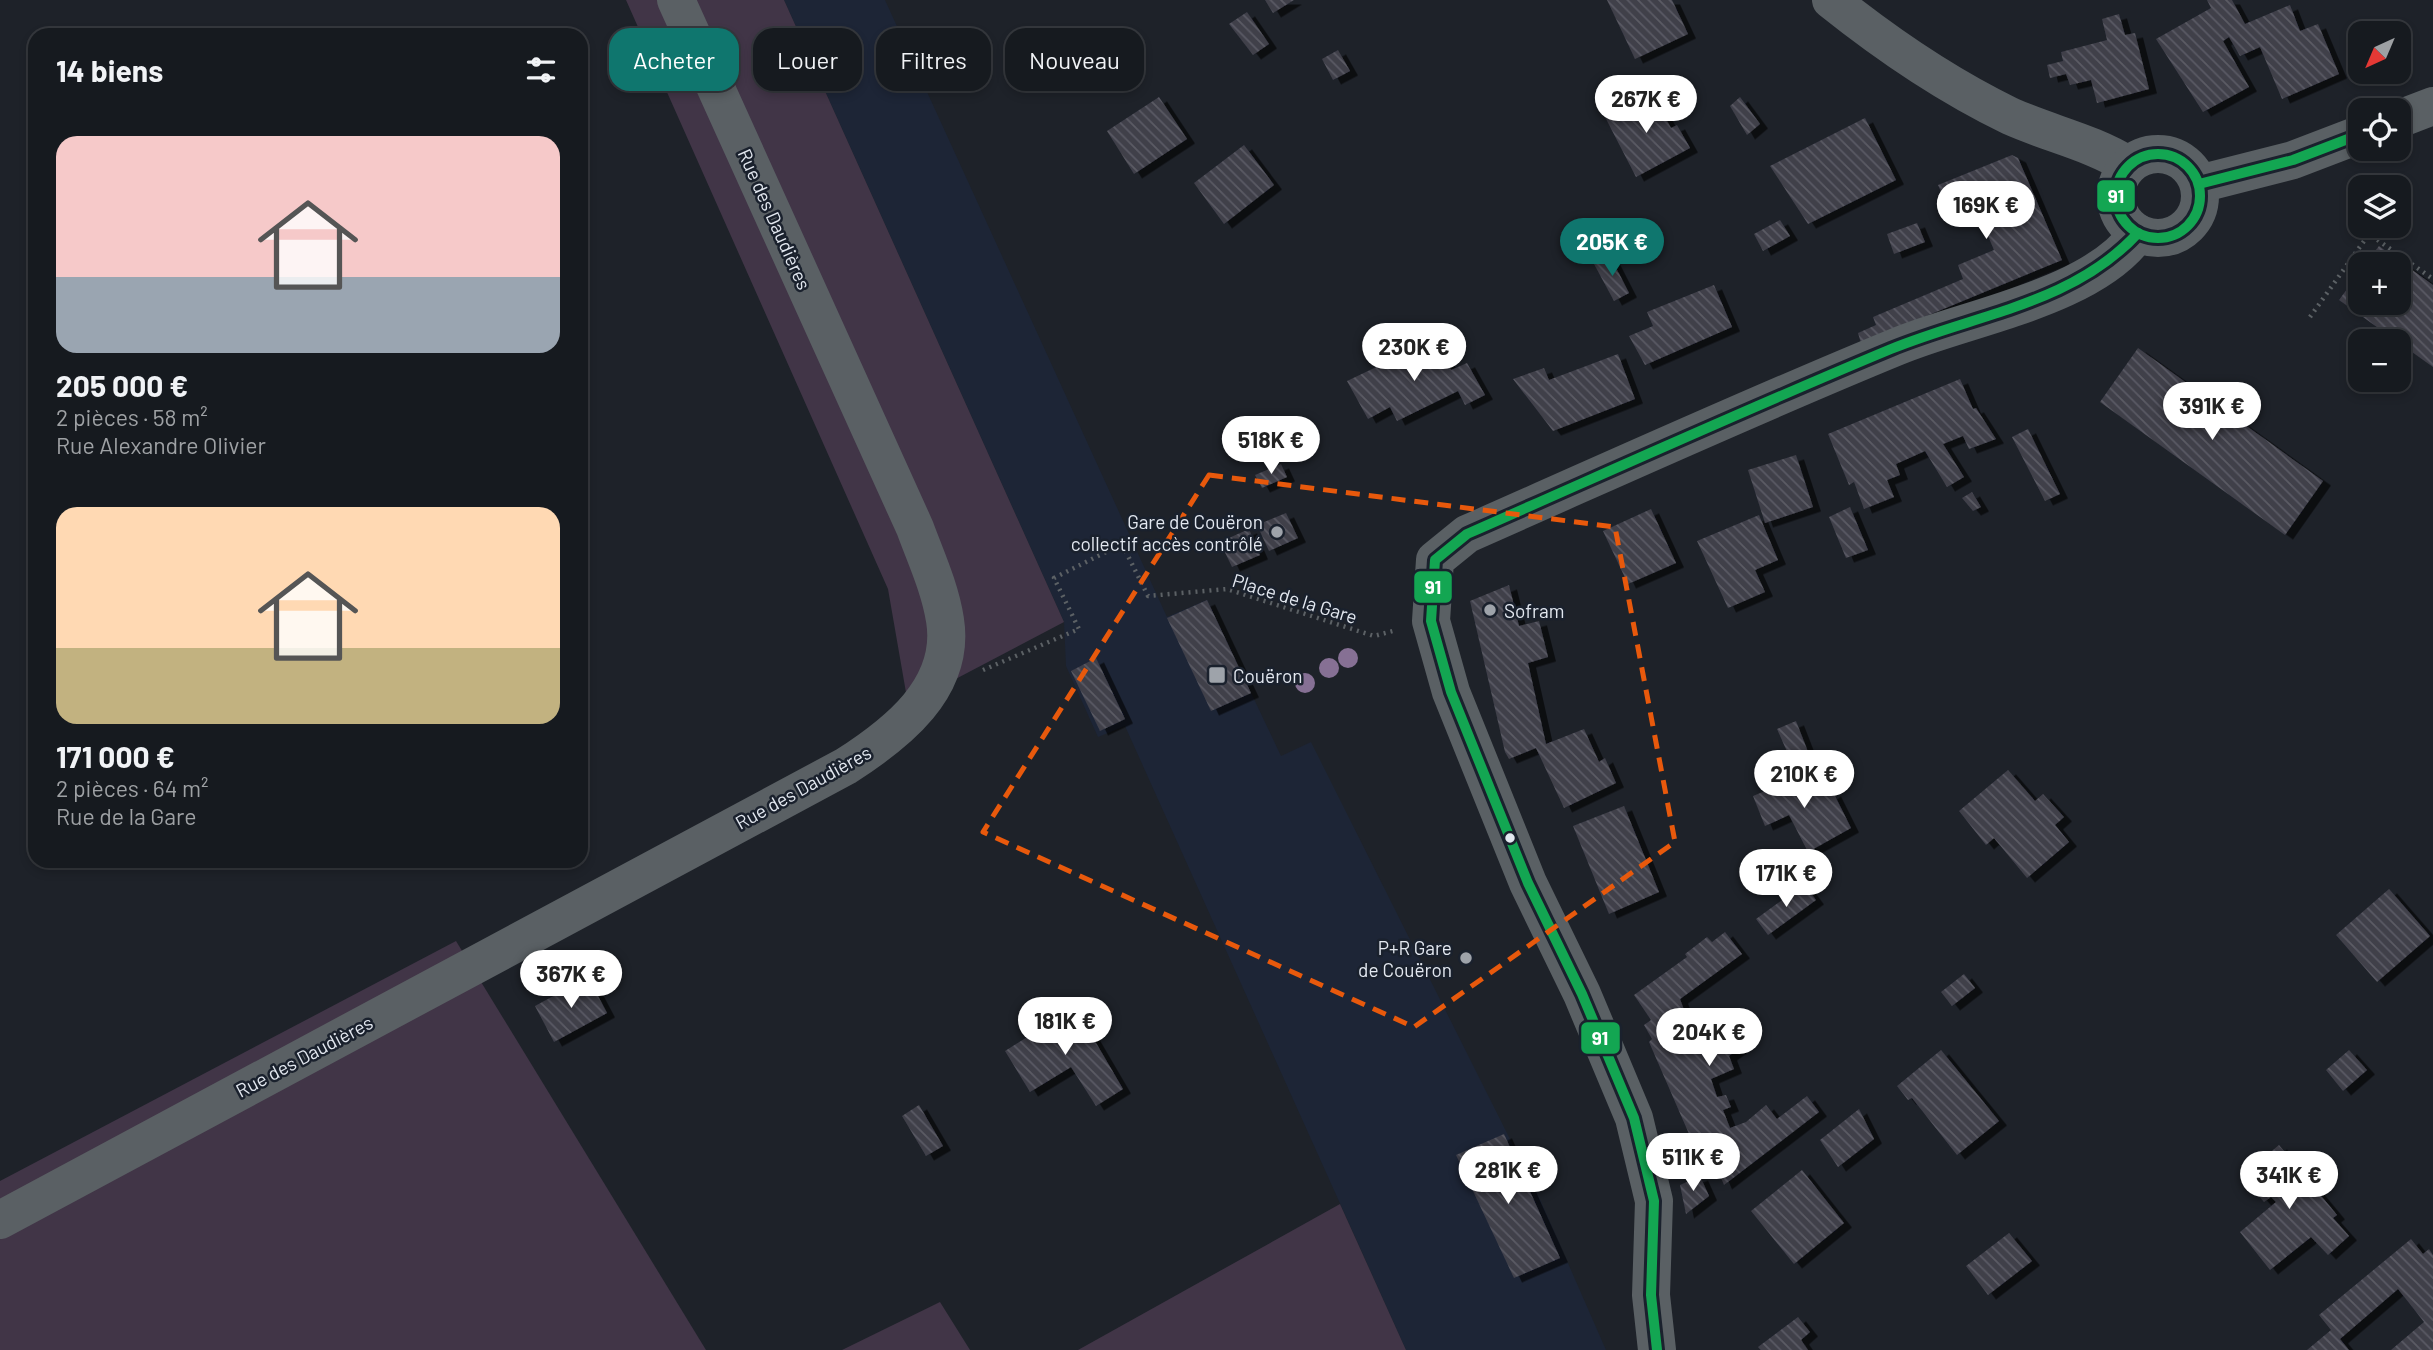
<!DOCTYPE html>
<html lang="fr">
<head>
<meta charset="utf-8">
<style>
	:root { --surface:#161a1f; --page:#23272c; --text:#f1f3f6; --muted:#9ea1a4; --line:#35383d; --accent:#0f766e }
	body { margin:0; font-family:Barlow,sans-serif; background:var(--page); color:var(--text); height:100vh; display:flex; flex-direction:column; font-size:26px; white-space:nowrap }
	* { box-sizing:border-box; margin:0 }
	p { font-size:23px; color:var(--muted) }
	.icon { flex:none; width:38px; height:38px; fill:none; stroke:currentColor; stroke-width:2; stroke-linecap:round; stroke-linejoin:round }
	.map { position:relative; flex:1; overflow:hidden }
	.panel { position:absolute; left:28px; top:28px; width:560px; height:840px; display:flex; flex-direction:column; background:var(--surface); border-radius:21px; box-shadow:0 4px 10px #0003,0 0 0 2px var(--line) }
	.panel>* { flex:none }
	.banner { position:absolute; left:609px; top:28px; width:665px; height:63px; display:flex; gap:14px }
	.needle { width:46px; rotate:224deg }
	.fabs { position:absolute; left:2348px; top:21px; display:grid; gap:14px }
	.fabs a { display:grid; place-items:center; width:63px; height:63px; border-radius:14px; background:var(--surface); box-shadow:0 4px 10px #0003,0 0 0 2px var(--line); font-size:35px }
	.price { position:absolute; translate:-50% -60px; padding:0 16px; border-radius:24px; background:#fff; color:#222; font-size:23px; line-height:46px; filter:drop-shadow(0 2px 4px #0008) }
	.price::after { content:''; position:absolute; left:50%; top:42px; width:21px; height:16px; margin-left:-10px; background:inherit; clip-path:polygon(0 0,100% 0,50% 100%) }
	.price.current { background:var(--accent); color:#fff }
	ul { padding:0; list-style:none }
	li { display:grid; align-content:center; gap:14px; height:371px; padding:0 28px }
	li span { display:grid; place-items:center; height:217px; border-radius:21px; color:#555 }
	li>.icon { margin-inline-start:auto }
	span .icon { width:126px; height:126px; fill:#fffc; stroke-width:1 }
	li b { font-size:30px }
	h2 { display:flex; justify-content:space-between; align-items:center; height:84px; padding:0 28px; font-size:30px }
	.chip { padding:0 24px; border-radius:21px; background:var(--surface); box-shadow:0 4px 10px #0003,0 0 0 2px var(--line); font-size:24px; line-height:63px }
	.chip.current { background:var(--accent); color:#fff }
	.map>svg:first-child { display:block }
	.built { fill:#1d2536 }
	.grass { fill:#413547 }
	.building { fill:url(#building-back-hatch); filter:url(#shadow) }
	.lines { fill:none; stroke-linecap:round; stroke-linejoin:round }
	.path { stroke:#5c6165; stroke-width:4.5; stroke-dasharray:2 5; stroke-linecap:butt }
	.minor { stroke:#5a6064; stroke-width:38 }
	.bus-1-casing { stroke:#1a212d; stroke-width:16 }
	.bus-1 { stroke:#13a652; stroke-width:10 }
	.tree { fill:#867094 }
	.marked { fill:none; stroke:#e8590c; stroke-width:5; stroke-dasharray:14 9; stroke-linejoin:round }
	.poi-dot { fill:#9ea3aa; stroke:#1a212d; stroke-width:2.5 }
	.bus-dot { fill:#e3e8f0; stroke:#1a212d; stroke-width:2.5 }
	.labels { text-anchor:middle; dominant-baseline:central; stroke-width:5; stroke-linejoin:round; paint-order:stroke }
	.street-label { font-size:19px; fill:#e3e8f0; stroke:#1a212d }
	.poi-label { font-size:19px; fill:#e3e8f0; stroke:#1a212d; text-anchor:end }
	.line-badge { stroke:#1a212d; stroke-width:2.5 }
	.badge-label { font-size:19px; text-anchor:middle; font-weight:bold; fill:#fff }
</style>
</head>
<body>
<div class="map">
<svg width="2433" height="1350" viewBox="0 0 2433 1350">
	<defs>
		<pattern id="building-back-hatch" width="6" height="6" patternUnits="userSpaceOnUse" patternTransform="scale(1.75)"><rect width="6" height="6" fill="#3f3f4a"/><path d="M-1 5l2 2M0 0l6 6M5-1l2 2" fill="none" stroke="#5b5b64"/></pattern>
		<filter id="shadow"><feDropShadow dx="8" dy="4.5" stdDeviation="0" flood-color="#0009"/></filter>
	</defs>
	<rect width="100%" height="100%" fill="#1e2229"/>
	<!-- built -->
	<polygon class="built" points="784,0 885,0 1167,617 1207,600 1281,756 1311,742 1539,1197 1606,1350 1406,1350 1125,726 1098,737 1066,666 1064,622"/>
	<!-- grass -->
	<g class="grass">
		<polygon points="626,0 784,0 1064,622 908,704 888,589"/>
		<polygon points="456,941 706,1350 0,1350 0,1181"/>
		<polygon points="1340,1204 1406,1350 1078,1350"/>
		<polygon points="940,1302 970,1350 842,1350"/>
	</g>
	<!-- building -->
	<g class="building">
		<polygon points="1265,0 1294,0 1273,13"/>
		<polygon points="1607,0 1672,0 1688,34 1635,59"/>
		<polygon points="2207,0 2232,0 2245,24 2290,5 2300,31 2318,24 2339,74 2282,99 2260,47 2240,56 2229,37 2223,41 2249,87 2203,112 2156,39 2211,8"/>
		<polygon points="1247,12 1269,44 1253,55 1229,24"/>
		<polygon points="2119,14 2125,35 2135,33 2149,89 2097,103 2091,80 2070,85 2066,74 2050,78 2047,65 2063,61 2061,52 2107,40 2102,19"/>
		<polygon points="1338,50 1350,71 1333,80 1322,59"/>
		<polygon points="1652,93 1671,128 1677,125 1690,148 1636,177 1605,117"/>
		<polygon points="1159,97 1187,139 1134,174 1107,131"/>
		<polygon points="1740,97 1760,124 1747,135 1730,106"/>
		<polygon points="1865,118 1896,180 1808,224 1770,166"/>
		<polygon points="1244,145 1274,185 1224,224 1194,183"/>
		<polygon points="2012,155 2018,158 2062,260 1861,343 1858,333 1876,325 1873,317 1963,279 1958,265 1994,250 1975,206 1951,216 1938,185"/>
		<polygon points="1780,220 1790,236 1763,251 1754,234"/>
		<polygon points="1917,223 1925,242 1894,254 1887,234"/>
		<polygon points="2379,246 2433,285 2433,367 2339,300 2361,270 2361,303 2399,303 2399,264 2365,264"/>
		<polygon points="1610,256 1629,293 1614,301 1594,264"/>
		<polygon points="1714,285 1732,327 1645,365 1629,336 1653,326 1647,312"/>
		<polygon points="1435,339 1451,370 1467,363 1485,395 1465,405 1458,391 1397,421 1390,407 1368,419 1347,381"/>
		<polygon points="2138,348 2323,481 2285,535 2100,402"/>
		<polygon points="1618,354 1635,399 1553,431 1513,379 1544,368 1549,380"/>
		<polygon points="1960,379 1973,409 1976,408 1996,439 1969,449 1963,436 1943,444 1964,477 1947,487 1925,451 1896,464 1900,475 1887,480 1894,497 1864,509 1854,482 1849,485 1828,434"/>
		<polygon points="2028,429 2060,494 2045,501 2012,437"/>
		<polygon points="1796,455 1813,507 1765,523 1748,470"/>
		<polygon points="1281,464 1287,477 1262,488 1255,475"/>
		<polygon points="1972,492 1981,507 1973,511 1962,498"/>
		<polygon points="1850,507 1868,550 1846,558 1829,517"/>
		<polygon points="1651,509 1676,563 1628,584 1603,531"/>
		<polygon points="1286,513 1298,538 1269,551 1257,525"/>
		<polygon points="1759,515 1778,560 1755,570 1765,592 1728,608 1697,541"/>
		<polygon points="1249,529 1260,555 1232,567 1220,542"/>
		<polygon points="1509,585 1519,626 1539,621 1548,657 1528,663 1546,744 1584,729 1599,762 1605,758 1616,783 1564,808 1536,748 1509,759 1505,752 1470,601"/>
		<polygon points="1207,600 1251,693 1211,711 1167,618"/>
		<polygon points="1096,658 1125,719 1100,731 1071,671"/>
		<polygon points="1796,721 1810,757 1793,765 1777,729"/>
		<polygon points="2008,770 2035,801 2043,794 2064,817 2055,825 2069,842 2027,878 1994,838 1986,845 1959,811"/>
		<polygon points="1806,774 1810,784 1820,778 1829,795 1833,792 1851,828 1808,852 1789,815 1765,826 1753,796"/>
		<polygon points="1624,806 1659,892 1609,914 1573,826"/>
		<polygon points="1804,884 1816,900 1768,935 1756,919"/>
		<polygon points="2389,889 2430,936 2377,982 2336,935"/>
		<polygon points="1725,932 1742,954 1680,999 1700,1053 1734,1032 1744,1045 1729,1056 1734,1069 1711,1079 1717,1097 1726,1095 1731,1107 1723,1110 1730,1128 1746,1122 1766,1105 1777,1119 1807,1096 1819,1112 1724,1185 1717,1168 1706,1173 1649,1042 1652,1039 1644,1025 1651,1020 1634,995 1687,957 1685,954 1707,937 1712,942"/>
		<polygon points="1964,974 1975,988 1952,1006 1941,992"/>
		<polygon points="588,977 607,1013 554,1042 535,1006"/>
		<polygon points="1075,1007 1123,1089 1096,1106 1071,1067 1030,1092 1005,1051"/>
		<polygon points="1941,1050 1999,1121 1957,1155 1912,1098 1908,1100 1897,1086"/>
		<polygon points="2349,1050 2367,1070 2343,1091 2326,1070"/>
		<polygon points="919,1105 943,1146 926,1156 902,1116"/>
		<polygon points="1859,1109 1874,1139 1838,1167 1820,1140"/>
		<polygon points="1504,1134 1560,1258 1514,1278 1456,1155"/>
		<polygon points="2279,1145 2337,1215 2333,1218 2349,1236 2328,1255 2311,1237 2270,1270 2240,1232 2276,1202 2271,1197 2264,1202 2244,1178 2251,1172 2249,1170"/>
		<polygon points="1802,1170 1844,1223 1794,1264 1751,1211"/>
		<polygon points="1700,1176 1709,1196 1686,1214 1680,1185"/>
		<polygon points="2009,1233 2032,1261 1988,1295 1966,1266"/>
		<polygon points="2411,1239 2423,1254 2429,1249 2433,1255 2433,1350 2391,1350 2424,1322 2398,1289 2340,1339 2349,1350 2307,1350 2331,1330 2319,1315"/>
		<polygon points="1798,1317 1810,1332 1801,1340 1808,1350 1761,1350 1758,1347"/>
	</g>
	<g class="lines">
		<!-- path -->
		<g class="path">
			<polyline points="2310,317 2369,234 2433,279"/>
			<polyline points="983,670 1079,629 1054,578 1122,544 1148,596 1227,589 1374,636 1393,631"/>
		</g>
		<!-- minor -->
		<g class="minor">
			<path d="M1831 0C1886 44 1946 85 2010 116 2050 134 2091 142 2128 165"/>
			<polyline points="2399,119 2433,106"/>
			<circle cx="2158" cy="196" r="42"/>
			<polyline points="2199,184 2293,160 2361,134"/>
			<path d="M0 1220 846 766C896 734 956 688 945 620 940 588 926 558 915 528L676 0"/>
			<path d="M1657 1350 1651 1295 1654 1201 1634 1118 1582 994 1528 883 1451 692 1431 621 1435 560 1467 534C1610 471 1752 406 1896 347 1967 317 2093 298 2138 233"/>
		</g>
		<!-- bus-1 casing -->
		<g class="bus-1-casing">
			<g id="bus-1">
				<circle cx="2158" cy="196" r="42"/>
				<polyline points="2199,184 2293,160 2361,134"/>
				<path d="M1657 1350 1651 1295 1654 1201 1634 1118 1582 994 1528 883 1451 692 1431 621 1435 560 1467 534C1608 472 1749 408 1891 349 1976 314 2073 304 2138 233"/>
			</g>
		</g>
		<!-- bus-1 -->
		<use href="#bus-1" class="bus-1"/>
	</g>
	<!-- trees -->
	<g class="tree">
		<circle cx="1348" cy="658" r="10"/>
		<circle cx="1329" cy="668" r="10"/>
		<circle cx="1305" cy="683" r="10"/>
	</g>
	<!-- marked area -->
	<path class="marked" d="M1209 475 1615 527 1675 842 1414 1027 983 832Z"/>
	<!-- markers -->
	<g class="poi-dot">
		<circle cx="1277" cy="532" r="7"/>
		<circle cx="1490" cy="610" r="7"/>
		<rect x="1208" y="666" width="18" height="18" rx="3.5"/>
		<circle cx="1466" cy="958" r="7"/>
	</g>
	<circle class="bus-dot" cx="1510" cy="838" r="6"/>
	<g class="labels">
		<!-- street labels -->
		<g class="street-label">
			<text transform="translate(775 219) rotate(66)">Rue des Daudières</text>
			<text transform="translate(1295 598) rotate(17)">Place de la Gare</text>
			<text transform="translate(803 787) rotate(-29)">Rue des Daudières</text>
			<text transform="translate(304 1056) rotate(-28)">Rue des Daudières</text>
		</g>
		<!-- poi labels -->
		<g class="poi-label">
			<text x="1263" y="521">Gare de Couëron<tspan x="1263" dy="22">collectif accès contrôlé</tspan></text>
			<text x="1504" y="610" text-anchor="start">Sofram</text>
			<text x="1233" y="675" text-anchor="start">Couëron</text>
			<text x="1452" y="947">P+R Gare<tspan x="1452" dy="22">de Couëron</tspan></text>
		</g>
	</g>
	<g class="line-badge">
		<rect x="2096" y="179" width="40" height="34" rx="7" fill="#13a652"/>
		<rect x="1413" y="570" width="40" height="34" rx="7" fill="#13a652"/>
		<rect x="1580" y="1021" width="41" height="34" rx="7" fill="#13a652"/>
	</g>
	<g class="badge-label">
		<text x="2116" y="203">91</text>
		<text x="1433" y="594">91</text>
		<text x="1600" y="1045">91</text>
	</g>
</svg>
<div class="fabs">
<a><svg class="needle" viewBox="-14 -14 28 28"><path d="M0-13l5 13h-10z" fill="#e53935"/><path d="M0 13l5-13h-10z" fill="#9ea1a4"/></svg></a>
<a><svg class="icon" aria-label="locate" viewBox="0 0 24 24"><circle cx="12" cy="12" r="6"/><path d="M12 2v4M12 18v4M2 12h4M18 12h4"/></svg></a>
<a><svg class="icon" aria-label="layers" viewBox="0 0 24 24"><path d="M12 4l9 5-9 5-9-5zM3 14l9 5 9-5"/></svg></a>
<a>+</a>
<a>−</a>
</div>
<b class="price" style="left:1646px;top:135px">267K €</b>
<b class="price" style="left:1986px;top:241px">169K €</b>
<b class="price current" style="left:1612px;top:278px">205K €</b>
<b class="price" style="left:1414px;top:383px">230K €</b>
<b class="price" style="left:2212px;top:442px">391K €</b>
<b class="price" style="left:1271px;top:476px">518K €</b>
<b class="price" style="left:1804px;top:810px">210K €</b>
<b class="price" style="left:1786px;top:909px">171K €</b>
<b class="price" style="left:571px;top:1010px">367K €</b>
<b class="price" style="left:1065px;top:1057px">181K €</b>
<b class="price" style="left:1709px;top:1068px">204K €</b>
<b class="price" style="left:1693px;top:1193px">511K €</b>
<b class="price" style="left:1508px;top:1206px">281K €</b>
<b class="price" style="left:2289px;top:1211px">341K €</b>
<div class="banner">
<a class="chip current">Acheter</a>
<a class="chip">Louer</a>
<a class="chip">Filtres</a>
<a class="chip">Nouveau</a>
</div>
<section class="panel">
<h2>14 biens<svg class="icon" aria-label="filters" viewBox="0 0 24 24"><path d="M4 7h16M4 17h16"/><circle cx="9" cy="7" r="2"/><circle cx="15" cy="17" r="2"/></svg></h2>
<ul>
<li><span style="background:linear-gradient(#f6c9c9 65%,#9aa5b1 0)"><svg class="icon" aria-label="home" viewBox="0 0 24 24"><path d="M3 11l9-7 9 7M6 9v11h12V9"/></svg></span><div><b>205 000 €</b><p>2 pièces · 58 m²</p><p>Rue Alexandre Olivier</p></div></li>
<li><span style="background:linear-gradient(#ffd9b3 65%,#c2b280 0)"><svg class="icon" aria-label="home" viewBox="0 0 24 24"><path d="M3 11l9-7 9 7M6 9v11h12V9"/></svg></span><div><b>171 000 €</b><p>2 pièces · 64 m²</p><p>Rue de la Gare</p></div></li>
</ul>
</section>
</div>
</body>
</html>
